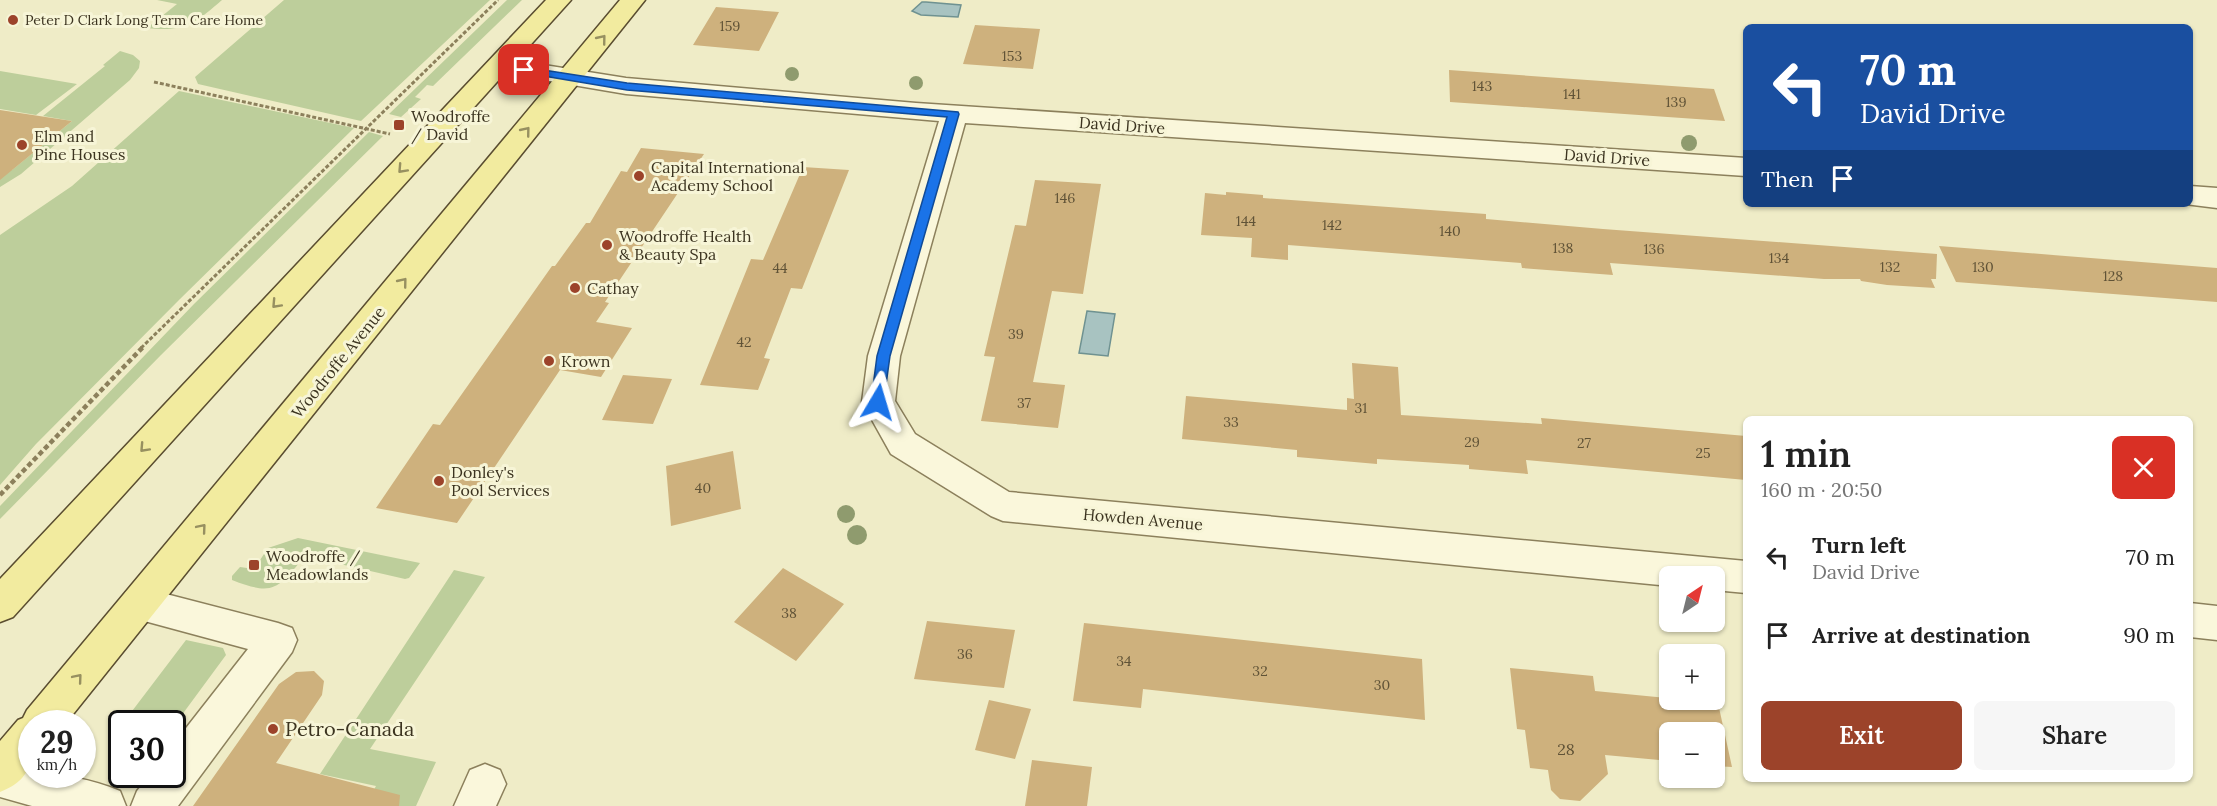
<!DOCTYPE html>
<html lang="en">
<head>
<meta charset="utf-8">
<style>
	:root { --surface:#fff; --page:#f6f6f6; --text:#222; --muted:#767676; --accent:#9c432a }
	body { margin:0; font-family:Lora,serif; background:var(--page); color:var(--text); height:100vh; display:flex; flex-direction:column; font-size:22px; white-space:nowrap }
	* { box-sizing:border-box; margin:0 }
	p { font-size:20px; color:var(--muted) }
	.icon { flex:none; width:33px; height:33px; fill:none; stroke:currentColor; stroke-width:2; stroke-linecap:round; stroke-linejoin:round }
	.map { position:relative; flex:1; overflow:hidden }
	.details { position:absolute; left:1743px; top:416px; width:450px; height:366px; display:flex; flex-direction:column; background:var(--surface); border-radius:9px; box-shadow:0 2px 4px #0004 }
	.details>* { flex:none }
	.hud { position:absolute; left:1743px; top:24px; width:450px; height:183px; border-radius:9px; box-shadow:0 2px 4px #0004; background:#1a4fa0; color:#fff; overflow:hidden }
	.needle { width:39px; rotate:35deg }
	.fabs { position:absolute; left:1659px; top:566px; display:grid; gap:12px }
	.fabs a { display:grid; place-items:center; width:66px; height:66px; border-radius:9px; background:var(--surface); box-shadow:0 2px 4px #0004; font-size:30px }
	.speed { position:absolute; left:18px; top:710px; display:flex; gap:12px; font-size:30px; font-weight:700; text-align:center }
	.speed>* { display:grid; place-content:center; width:78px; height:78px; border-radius:50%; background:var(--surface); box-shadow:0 2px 4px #0004; line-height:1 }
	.speed small { font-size:15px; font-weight:400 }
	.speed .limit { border:3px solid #111; border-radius:9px; background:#fff; color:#111 }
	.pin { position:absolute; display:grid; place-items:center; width:51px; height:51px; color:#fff; margin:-26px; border-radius:12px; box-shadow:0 3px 9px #0006 }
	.me { position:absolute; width:66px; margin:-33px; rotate:7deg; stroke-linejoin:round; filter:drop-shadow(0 0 4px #0008) }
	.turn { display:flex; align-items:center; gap:21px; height:126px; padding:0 18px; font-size:27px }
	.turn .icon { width:78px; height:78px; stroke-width:2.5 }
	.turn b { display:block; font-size:42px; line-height:51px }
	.then { display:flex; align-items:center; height:57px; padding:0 18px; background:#0003; gap:12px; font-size:22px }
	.round { display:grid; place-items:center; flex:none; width:63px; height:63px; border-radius:9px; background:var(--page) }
	.head { display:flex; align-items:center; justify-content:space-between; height:102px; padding:0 18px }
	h1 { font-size:36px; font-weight:600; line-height:45px }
	.primary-button { display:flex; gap:12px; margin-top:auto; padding:12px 18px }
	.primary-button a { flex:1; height:69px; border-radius:9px; background:var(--accent); color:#fff; font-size:24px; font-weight:600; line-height:69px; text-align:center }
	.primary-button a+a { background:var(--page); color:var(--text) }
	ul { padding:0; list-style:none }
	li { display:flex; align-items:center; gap:18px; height:78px; padding:0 18px }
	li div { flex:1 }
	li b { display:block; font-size:22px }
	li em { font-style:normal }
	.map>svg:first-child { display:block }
	.green { fill:#bdce9b }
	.water { fill:#a8c3c1; stroke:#6f9291; stroke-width:1.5 }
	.building { fill:#ceb17d }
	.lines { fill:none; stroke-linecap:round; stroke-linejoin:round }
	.minor-casing { stroke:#8c805c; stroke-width:3 }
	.major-casing { stroke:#5a4d30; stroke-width:3 }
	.path-far1 { stroke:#8c805c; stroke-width:3; stroke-dasharray:4 2; stroke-linecap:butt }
	.path { stroke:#8c805c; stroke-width:4.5; stroke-dasharray:5 3; stroke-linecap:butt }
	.minor { fill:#faf7db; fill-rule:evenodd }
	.major { fill:#f2eb9f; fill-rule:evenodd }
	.tree { fill:#8f9b6e }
	.oneway { stroke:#979060 }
	.route { fill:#1a73e8; stroke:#114b97; stroke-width:1.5 }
	.poi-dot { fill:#9c432a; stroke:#f7f5d7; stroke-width:2 }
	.labels { text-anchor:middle; stroke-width:6; stroke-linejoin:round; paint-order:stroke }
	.far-poi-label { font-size:14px; fill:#3c3420; stroke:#f7f5d7; text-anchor:start }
	.number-label { font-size:14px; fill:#605337 }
	.poi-label { font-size:16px; fill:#3c3420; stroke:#f7f5d7; text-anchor:start }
	.street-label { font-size:16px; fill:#3c3420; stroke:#f7f5d7 }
	.near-number-label { font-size:16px; fill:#605337 }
	.near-poi-label { font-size:20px; fill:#3c3420; stroke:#f7f5d7; text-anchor:start }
</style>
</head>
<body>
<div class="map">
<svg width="2217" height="806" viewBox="0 0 2217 806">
	<rect width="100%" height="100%" fill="#efecc7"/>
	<path class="green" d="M157 0H222C194 24 185 32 147 28L177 4Z
		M284 0H490L361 121 198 84 195 77Z
		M507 0H522L433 86 427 85 415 97 421 99 401 117 389 114Z
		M120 51 133 55 140 61 139 68 130 80 21 174 0 187V168L12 170 72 121 43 116 105 66 103 65Z
		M0 71 77 84 36 115 0 109Z
		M179 91 354 128 179 300 36 444 0 485V235L72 186Z
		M369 132 383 136 161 355 0 519V506L194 304Z
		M298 538 420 563 409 578 405 579 305 556C278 588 275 597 232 580V576L240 567 254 569 268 548Z
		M454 570 485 577 370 749 436 762 416 806H365L376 786 320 774Z
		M186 640 223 648 226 655 173 727 172 723H123Z"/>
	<path class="water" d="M922 2H926L961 5 958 17 921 15 912 11Z
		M1087 311 1115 314 1108 356 1079 353Z"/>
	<path class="building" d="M716 7 779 12 759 51 693 45Z
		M975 25 1040 29 1033 69 963 64Z
		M1449 70 1714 89 1725 121 1450 102Z
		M0 110 72 121 0 180Z
		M641 148 704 154 605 302 609 303 596 322 632 328 601 377 560 370 457 523 376 508 433 424 440 425 552 266H555L586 223H590L621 171 627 172Z
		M803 167 849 170 802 289 791 288 764 358 770 359 758 390 700 385 751 259 763 260Z
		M1035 180 1101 184 1083 294 1052 291 1033 382 1065 385 1058 428 981 421 995 357 984 356 1015 225 1026 226Z
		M1226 192 1263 195V198L1486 214V219L1603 229 1937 254 1936 279H1931L1935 288 1887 285 1861 281 1860 279H1824L1610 263 1613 275 1522 268 1521 263 1288 245V260L1251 257 1252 238 1201 235 1205 193 1226 195Z
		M1939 246 2217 268V302L1956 282Z
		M1352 363 1398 367 1401 415 1542 424 1541 418 1746 436V480L1526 460 1528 474 1469 469V465L1377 459V464L1297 457V450L1182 439 1186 396 1347 410V398L1354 399Z
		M623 375 672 379 653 424 602 420Z
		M733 451 741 509 671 526 666 466Z
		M783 568 844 604 796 661 734 622Z
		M927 621 1015 630 1004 688 914 679Z
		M1084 623 1422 659 1425 720 1143 689 1141 708 1073 701Z
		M1510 668 1593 676 1595 691 1718 703 1732 767 1714 766V732H1670V761L1605 755 1608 774 1580 801 1560 799 1551 790 1548 770 1530 768 1525 730 1517 729Z
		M314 671 324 681 322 695 276 763 400 795 399 806H193L279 684 296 672Z
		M989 700 1031 709 1015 759 975 750Z
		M1032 760 1092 767 1087 806H1025Z"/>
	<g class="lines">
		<g class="minor-casing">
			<path id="minor" d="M500 58 626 78 916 103 1746 158V176L965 123 900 356 895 401 915 434 1009 492 1746 561V593L1714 590V576H1670V586L1003 521 991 516 891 454 862 402 868 356 939 121 626 94 491 71 487 66 491 61Z
				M2190 186 2217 188V208L2185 204H2190Z
				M139 587 278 623 292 628 297 640 292 652 178 806H131L137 791 151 774H172V746L248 649 126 616 120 604 126 592Z
				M2190 603 2217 606V640L2190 637Z
				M0 757 32 765V774C63 774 91 779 120 791L126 806H32L0 797Z
				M485 764 500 770 506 784 496 806H454L470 770Z"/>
		</g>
		<g class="major-casing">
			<path id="major" d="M546 0H571L13 617 0 622V579Z
				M620 0H645L66 723H32C32 756 36 778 0 792V741L18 720 23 718 27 710Z"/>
		</g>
		<path class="path-far1" d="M154 82 390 134
			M141 348 498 0"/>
		<path class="path" d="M0 495 143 347"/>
		<use href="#minor" class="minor"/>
		<use href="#major" class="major"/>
	</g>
	<g class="tree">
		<circle cx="792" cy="74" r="7"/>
		<circle cx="916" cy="83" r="7"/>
		<circle cx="1689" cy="143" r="8"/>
		<circle cx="846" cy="514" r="9"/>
		<circle cx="857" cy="535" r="10"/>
	</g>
	<defs><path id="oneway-chevron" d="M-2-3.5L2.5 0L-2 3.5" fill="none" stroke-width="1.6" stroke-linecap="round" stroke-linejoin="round" transform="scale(1.5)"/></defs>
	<g class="oneway">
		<use href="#oneway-chevron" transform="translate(602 39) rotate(-51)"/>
		<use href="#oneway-chevron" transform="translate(526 131) rotate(-51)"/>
		<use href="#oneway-chevron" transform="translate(402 169) rotate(133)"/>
		<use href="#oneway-chevron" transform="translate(403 282) rotate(-51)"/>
		<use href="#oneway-chevron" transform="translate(276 304) rotate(133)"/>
		<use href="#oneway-chevron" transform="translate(144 448) rotate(133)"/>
		<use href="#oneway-chevron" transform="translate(202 528) rotate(-50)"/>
		<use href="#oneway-chevron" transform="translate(78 678) rotate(-50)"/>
	</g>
	<path class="route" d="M524 67 627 83 958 112 959 114 890 356 883 406 878 407 871 402 877 356 947 117 627 90 520 72 518 70Z"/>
	<g class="poi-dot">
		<circle cx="13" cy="20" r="6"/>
		<rect x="393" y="119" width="12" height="12" rx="3"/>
		<circle cx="22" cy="145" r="6"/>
		<circle cx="639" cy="176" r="6"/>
		<circle cx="607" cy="245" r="6"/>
		<circle cx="575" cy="288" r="6"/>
		<circle cx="549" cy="361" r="6"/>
		<circle cx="439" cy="481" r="6"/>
		<rect x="248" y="559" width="12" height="12" rx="3"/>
		<circle cx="273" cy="729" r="6"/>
	</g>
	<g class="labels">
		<g class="far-poi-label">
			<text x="25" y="25">Peter D Clark Long Term Care Home</text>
		</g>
		<g class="number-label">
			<text x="730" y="31">159</text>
			<text x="1012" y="61">153</text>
			<text x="1482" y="91">143</text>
			<text x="1572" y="99">141</text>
			<text x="1676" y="107">139</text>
			<text x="1065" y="203">146</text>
			<text x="1246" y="226">144</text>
			<text x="1332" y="230">142</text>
			<text x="1450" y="236">140</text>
			<text x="1563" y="253">138</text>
			<text x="1654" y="254">136</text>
			<text x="1779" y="263">134</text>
			<text x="1890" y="272">132</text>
			<text x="1983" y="272">130</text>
			<text x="780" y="273">44</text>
			<text x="2113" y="281">128</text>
			<text x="1016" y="339">39</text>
			<text x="744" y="347">42</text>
			<text x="1024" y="408">37</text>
			<text x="1361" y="413">31</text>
			<text x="1231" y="427">33</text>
			<text x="1472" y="447">29</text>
			<text x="1584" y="448">27</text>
			<text x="1703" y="458">25</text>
			<text x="703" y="493">40</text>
			<text x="789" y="618">38</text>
			<text x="965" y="659">36</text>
			<text x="1124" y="666">34</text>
			<text x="1260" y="676">32</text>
			<text x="1382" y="690">30</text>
		</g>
		<g class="poi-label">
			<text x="411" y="122">Woodroffe<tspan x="411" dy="18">/ David</tspan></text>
			<text x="34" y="142">Elm and<tspan x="34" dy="18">Pine Houses</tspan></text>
			<text x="651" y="173">Capital International<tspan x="651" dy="18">Academy School</tspan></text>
			<text x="619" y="242">Woodroffe Health<tspan x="619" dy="18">&amp; Beauty Spa</tspan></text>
			<text x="587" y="294">Cathay</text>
			<text x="561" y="367">Krown</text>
			<text x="451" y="478">Donley's<tspan x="451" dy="18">Pool Services</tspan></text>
			<text x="266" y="562">Woodroffe /<tspan x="266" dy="18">Meadowlands</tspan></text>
		</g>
		<g class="street-label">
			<text transform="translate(1122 125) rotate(4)" y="6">David Drive</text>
			<text transform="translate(1607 157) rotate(4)" y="6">David Drive</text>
			<text transform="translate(338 362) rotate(-51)" y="6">Woodroffe Avenue</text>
			<text transform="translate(1143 519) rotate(5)" y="6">Howden Avenue</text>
		</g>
		<g class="near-number-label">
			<text x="1566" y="755">28</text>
		</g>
		<g class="near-poi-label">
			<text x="285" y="736">Petro-Canada</text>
		</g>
	</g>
</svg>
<div class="fabs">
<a><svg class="needle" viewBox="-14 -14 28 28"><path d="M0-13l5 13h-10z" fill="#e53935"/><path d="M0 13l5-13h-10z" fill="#767676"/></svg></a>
<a>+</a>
<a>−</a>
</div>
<div class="speed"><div>29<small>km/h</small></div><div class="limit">30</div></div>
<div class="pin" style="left:524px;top:70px;background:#d93025"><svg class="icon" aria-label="arrive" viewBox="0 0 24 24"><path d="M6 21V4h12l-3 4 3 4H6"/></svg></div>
<svg class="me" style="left:878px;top:402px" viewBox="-20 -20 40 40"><path d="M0-17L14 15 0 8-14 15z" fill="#1a73e8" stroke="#fff" stroke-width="4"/></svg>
<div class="hud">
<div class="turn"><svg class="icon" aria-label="left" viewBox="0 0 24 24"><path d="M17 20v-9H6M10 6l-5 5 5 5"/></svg><div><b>70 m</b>David Drive</div></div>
<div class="then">Then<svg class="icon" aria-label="arrive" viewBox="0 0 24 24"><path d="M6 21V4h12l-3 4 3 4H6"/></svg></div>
</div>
<section class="details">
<div class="head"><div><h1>1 min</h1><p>160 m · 20:50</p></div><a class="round" style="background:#d93025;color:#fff"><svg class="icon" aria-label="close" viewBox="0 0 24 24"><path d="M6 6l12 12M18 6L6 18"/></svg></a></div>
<ul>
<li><svg class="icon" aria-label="left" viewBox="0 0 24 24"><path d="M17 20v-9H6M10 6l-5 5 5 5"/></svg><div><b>Turn left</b><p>David Drive</p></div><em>70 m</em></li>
<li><svg class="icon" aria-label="arrive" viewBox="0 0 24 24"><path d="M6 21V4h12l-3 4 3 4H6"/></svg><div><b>Arrive at destination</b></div><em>90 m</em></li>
</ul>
<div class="primary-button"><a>Exit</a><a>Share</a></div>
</section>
</div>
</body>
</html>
